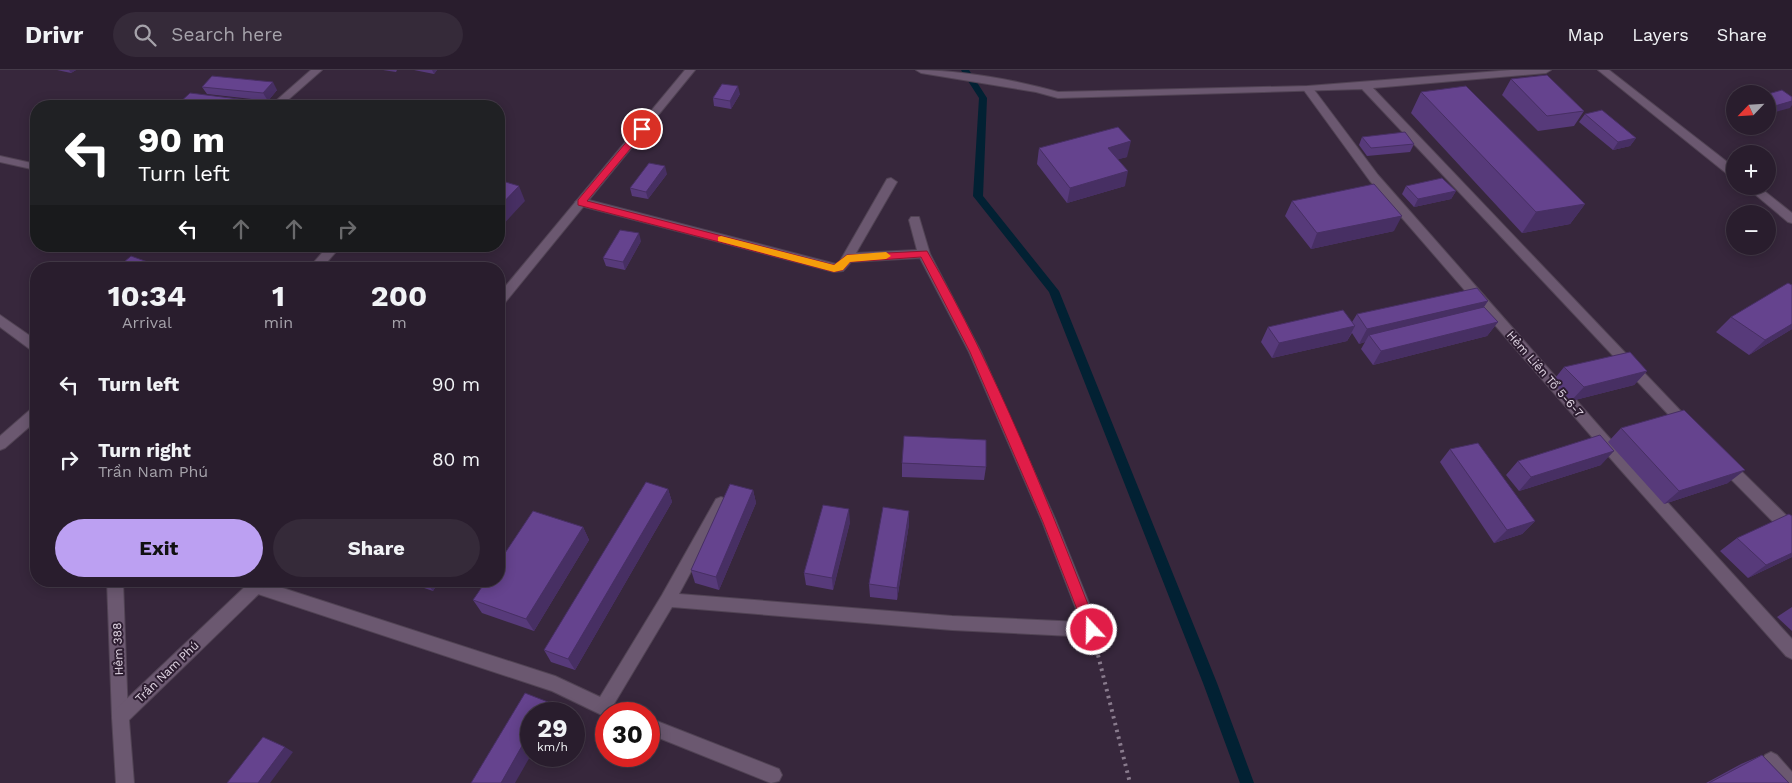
<!DOCTYPE html>
<html lang="en">
<head>
<meta charset="utf-8">
<style>
	:root { --surface:#291d2d; --page:#352a39; --text:#f1f3f6; --muted:#a5a2aa; --line:#453b49; --accent:#bca0f2 }
	body { margin:0; font-family:"Work Sans",sans-serif; background:var(--page); color:var(--text); height:100vh; display:flex; flex-direction:column; font-size:19px; white-space:nowrap }
	* { box-sizing:border-box; margin:0 }
	p { font-size:16px; color:var(--muted) }
	.icon { flex:none; width:28px; height:28px; fill:none; stroke:currentColor; stroke-width:2; stroke-linecap:round; stroke-linejoin:round }
	.map { position:relative; flex:1; overflow:hidden }
	.drawer { position:absolute; left:30px; top:192px; width:475px; height:325px; display:flex; flex-direction:column; background:var(--surface); border-radius:20px; box-shadow:0 2px 12px #0003,0 0 0 1px var(--line) }
	.drawer>* { flex:none }
	.guide { position:absolute; left:30px; top:30px; width:475px; height:152px; border-radius:20px; box-shadow:0 2px 12px #0003,0 0 0 1px var(--line); background:#202124; color:#fff; overflow:hidden }
	.needle { width:32px; rotate:245deg }
	.tools { position:absolute; left:1726px; top:15px; display:grid; gap:10px }
	.tools a { display:grid; place-items:center; width:50px; height:50px; border-radius:50%; background:var(--surface); box-shadow:0 2px 12px #0003,0 0 0 1px var(--line); font-size:25px }
	.speed { position:absolute; left:520px; top:632px; display:flex; gap:10px; font-size:25px; font-weight:700; text-align:center }
	.speed>* { display:grid; place-content:center; width:65px; height:65px; border-radius:50%; background:var(--surface); box-shadow:0 2px 12px #0003,0 0 0 1px var(--line); line-height:1 }
	.speed small { font-size:12px; font-weight:400 }
	.speed .limit { border:8px solid #d22; background:#fff; color:#111 }
	.pin { position:absolute; display:grid; place-items:center; width:42px; height:42px; color:#fff; margin:-21px; border:2px solid #fff; border-radius:50%; box-shadow:0 1px 5px #0007 }
	.me { position:absolute; width:55px; margin:-28px; rotate:339deg; stroke-linejoin:round; filter:drop-shadow(0 0 4px #0008) }
	.turn { display:flex; align-items:center; gap:18px; height:105px; padding:0 25px; font-size:22px }
	.turn .icon { width:65px; height:65px; stroke-width:2.5 }
	.turn b { display:block; font-size:35px; line-height:42px }
	.lanes { display:flex; align-items:center; height:48px; padding:0 25px; background:#0003; justify-content:center; gap:25px; direction:ltr }
	.lanes .off { opacity:.35 }
	.eta { display:flex; justify-content:space-evenly; align-items:center; height:85px; text-align:center }
	.eta b { font-size:30px; font-weight:700; line-height:35px }
	.primary-button { display:flex; gap:10px; margin-top:auto; padding:10px 25px }
	.primary-button a { flex:1; height:58px; border-radius:30px; background:var(--accent); color:#111; font-size:20px; font-weight:700; line-height:58px; text-align:center }
	.primary-button a+a { background:var(--page); color:var(--text) }
	ul { padding:0; list-style:none }
	li { display:flex; align-items:center; gap:15px; height:75px; padding:0 25px }
	li div { flex:1 }
	li b { display:block; font-size:19px }
	li em { font-style:normal }
	header { display:flex; align-items:center; gap:30px; box-sizing:border-box; height:70px; padding:0 25px; background:var(--surface); border-bottom:1px solid var(--line) }
	header strong { font-size:24px }
	nav { display:flex; gap:28px; margin-inline-start:auto; font-size:18px }
	.search { width:350px; height:45px; background:var(--page); display:flex; align-items:center; gap:12px; box-sizing:border-box; padding:0 18px; border-radius:28px; color:var(--muted); font-size:19px }
	.map>svg:first-child { display:block }
	.lines { fill:none; stroke-linecap:round; stroke-linejoin:round }
	.stream { fill:#022133; fill-rule:evenodd }
	.service-casing { stroke:#514354; stroke-width:2 }
	.minor-casing { stroke:#514354; stroke-width:2 }
	.tertiary-casing { stroke:#514354; stroke-width:2 }
	.path { stroke:#897b8d; stroke-width:4; stroke-dasharray:2.5 4.5; stroke-linecap:butt }
	.service { fill:#6b5870; fill-rule:evenodd }
	.minor { fill:#6b5870; fill-rule:evenodd }
	.tertiary { fill:#6b5870; fill-rule:evenodd }
	.wall { fill:#573a7a }
	.shaded-wall { fill:#472f63 }
	.building { fill:#65438e; stroke:#472f63 }
	.route { fill:#e11d48; stroke:#92132f }
	.slow { fill:#f59e0b }
	.labels { text-anchor:middle; stroke-width:4; stroke-linejoin:round; paint-order:stroke }
	.street-label { font-size:12px; fill:#e1d6e4; stroke:#2d1d31 }
</style>
</head>
<body>
<header>
<strong>Drivr</strong>
<div class="search"><svg class="icon" aria-label="search" viewBox="0 0 24 24"><circle cx="10" cy="10" r="6"/><path d="M15 15l6 6"/></svg>Search here</div>
<nav><a>Map</a><a>Layers</a><a>Share</a></nav>
</header>
<div class="map">
<svg width="1792" height="713" viewBox="0 0 1792 713">
	<rect width="100%" height="100%" fill="#37273c"/>
	<g class="lines">
		<path class="stream" d="M961 0H969L987 28 983 126 1059 221 1217 613 1254 713H1240L1203 613 1049 222 973 126 979 28Z"/>
		<g class="service-casing">
			<path id="service" d="M1598 0H1609L1735 98V108L1731 107Z
				M1308 16 1312 17 1378 105 1628 389 1792 569V589L1786 586 1618 397 1370 111 1303 19Z
				M1745 116H1758L1792 143V153L1788 152Z"/>
		</g>
		<g class="minor-casing">
			<path id="minor" d="M311 0H322L281 36H270Z
				M916 0C960 0 1016 10 1058 22L1308 16 1512 0H1551L1546 3 1373 18 1695 356 1693 360 1688 361 1683 360 1362 19 1058 28 1036 22 921 3Z
				M0 86 36 94V100L0 92Z
				M891 108 897 112 856 183 917 180 909 150 911 147H919L930 184 981 282 1056 451 1100 560 1098 565 1092 567 952 560 672 537 614 634 624 638 626 644H606V647L552 621 252 522 249 517 252 512 261 511 555 606 600 627 662 525 716 429 721 427 726 429 728 433 679 524 952 546 1081 552 1042 451 969 282 920 188 851 192 843 201 834 202 581 136 575 132 581 128 836 194 840 191 887 109Z
				M328 176H341L321 199H308Z
				M0 245 36 270V282L31 280 0 257Z
				M36 338V351L5 378 0 380V366L31 339Z
				M1724 387 1729 389 1792 451V467L1787 466 1719 397 1717 393 1719 389Z
				M107 511H123L128 647 126 653 120 655 114 653 112 647Z
				M649 648 779 699 782 705 779 711 771 713 649 664Z
				M1771 682 1777 685 1792 702V713H1779L1765 697 1762 691 1765 685Z"/>
		</g>
		<g class="tertiary-casing">
			<path id="tertiary" d="M685 0H695L503 235 499 236V224Z
				M251 511H270L267 516 129 650 134 713H116L112 647 114 641Z"/>
		</g>
		<path class="path" d="M1098 585 1130 713"/>
		<use href="#service" class="service"/>
		<use href="#minor" class="minor"/>
		<use href="#tertiary" class="tertiary"/>
	</g>
	<path class="wall" d="M57 0H76L71 3Z
		M383 0H397L396 2Z
		M414 0H437L434 4Z
		M1511 9 1584 41 1574 56 1538 61 1502 25Z
		M202 17 277 20 268 31 207 24Z
		M1421 22 1585 134 1570 154 1522 163 1411 43Z
		M740 24 731 39 714 36 713 28Z
		M1585 44 1636 68 1630 76 1613 80 1579 52Z
		M1362 67 1414 74 1410 82 1367 86 1359 75Z
		M1039 78 1127 87 1118 89 1125 116 1067 133 1037 94Z
		M667 104 648 129 632 126 630 118Z
		M1406 116 1456 121 1451 129 1414 137 1402 124Z
		M1292 131 1394 161 1311 179 1285 146Z
		M641 171 625 200 606 196 603 188Z
		M1357 244 1498 252 1487 266 1373 295 1361 279 1365 272 1359 274 1352 263 1347 271 1272 288 1261 272 1268 257 1352 252Z
		M1731 247 1792 259 1749 285 1716 262Z
		M1564 297 1647 301 1634 315 1571 331 1552 312Z
		M1621 358 1728 413 1664 434 1608 372Z
		M1450 379 1535 451 1522 464 1494 473 1440 392Z
		M1518 391 1601 395 1519 421 1506 405Z
		M902 393 986 397 984 410 902 407Z
		M668 419 672 432 575 600 551 592 544 580Z
		M753 420 756 433 719 520 695 513 691 500Z
		M1792 446V487L1748 508 1720 481 1737 468Z
		M850 452 833 520 806 515 804 503Z
		M909 454 897 530 870 527 869 514Z
		M583 457 589 470 534 561 482 543 473 530Z
		M345 511H359L356 515Z
		M408 511H439L433 521 409 513Z
		M1792 537V561L1777 547Z
		M1762 685 1789 713H1706L1741 694Z"/>
	<path class="shaded-wall" d="M69 0H76L71 3Z
		M432 0H437L434 4Z
		M273 12 277 20 268 31 263 23Z
		M738 16 740 24 731 39 730 31Z
		M247 30 251 36H241Z
		M1792 31V35L1790 38 1768 44V38Z
		M1636 68 1630 76 1613 80 1618 72Z
		M1131 71 1127 87 1105 93 1108 78Z
		M665 96 667 104 648 129 646 122Z
		M1128 101 1125 116 1067 133 1070 118Z
		M519 116 525 131 499 159V137Z
		M1456 121 1451 129 1414 137 1418 129Z
		M1585 134 1570 154 1522 163 1536 142Z
		M1402 146 1394 161 1311 179 1317 163Z
		M639 163 641 171 625 200 623 192Z
		M156 195 159 199H151Z
		M1488 231 1478 246 1369 265 1365 272 1359 274 1367 259Z
		M1498 252 1487 266 1373 295 1381 281Z
		M1792 254V259L1749 285 1765 270Z
		M1355 256 1347 271 1272 288 1279 273Z
		M1647 301 1634 315 1571 331 1584 317Z
		M1614 381 1601 395 1519 421 1531 407Z
		M1745 400 1728 413 1664 434 1679 421Z
		M668 419 672 432 575 600 568 589Z
		M753 420 756 433 719 520 716 507Z
		M849 439 850 452 833 520 832 508Z
		M909 441V454L897 530V518Z
		M1535 451 1522 464 1494 473 1507 460Z
		M583 457 589 470 534 561 526 549Z
		M1792 483V487L1748 508 1766 495Z
		M353 511H359L356 515Z
		M425 511H439L433 521Z
		M548 632 555 642V644H540Z
		M531 660V685L515 713H501Z
		M285 677 293 682 270 713H258Z"/>
	<path class="building" d="M1547 5 1584 41 1547 46 1511 9Z
		M212 6 273 12 263 23 202 17Z
		M722 14 738 16 730 31 713 28Z
		M1466 16 1585 134 1536 142 1421 22Z
		M1782 20 1792 27V31L1768 38V24Z
		M190 23 247 30 241 36H185L177 35Z
		M91 34 106 36H88Z
		M1602 40 1636 68 1618 72 1585 44Z
		M1118 57 1131 71 1108 78 1128 101 1070 118 1039 78Z
		M1405 62 1414 74 1371 78 1362 67Z
		M649 93 665 96 646 122 630 118Z
		M1442 108 1456 121 1418 129 1406 116Z
		M499 110 519 116 499 137Z
		M1374 114 1402 146 1317 163 1292 131Z
		M620 160 639 163 623 192 603 188Z
		M131 186 156 195 151 199H116Z
		M1788 213 1792 215V254L1765 270 1731 247Z
		M1477 218 1488 231 1367 259 1357 244Z
		M1484 237 1498 252 1381 281 1369 265Z
		M1343 240 1355 256 1279 273 1268 257Z
		M1630 282 1647 301 1584 317 1564 297Z
		M1684 340 1745 400 1679 421 1621 358Z
		M1600 365 1614 381 1531 407 1518 391Z
		M904 366 986 370V397L902 393Z
		M1478 373 1535 451 1507 460 1450 379Z
		M646 412 668 419 568 589 544 580Z
		M730 414 753 420 716 507 691 500Z
		M823 435 849 439 832 508 804 503Z
		M883 437 909 441 897 518 869 514Z
		M533 441 583 457 526 549 473 530 486 511H499V492Z
		M1789 444 1792 446V483L1766 495 1737 468Z
		M525 623 548 632 540 644H531V660L501 713H471Z
		M263 667 285 677 258 713H227Z
		M1762 685 1789 713H1709Z"/>
	<path class="route" d="M642 56 645 57V61L587 131 834 195 847 185 927 181C997 301 1048 432 1098 560L1096 565 1092 566 1087 565 1043 452 970 282 921 187 850 192 843 200 834 202 578 135V130L639 57Z"/>
	<path class="slow" d="M721 166 834 195 847 185 886 182 891 186 886 189 850 192 843 200 834 202 718 171V167Z"/>
	<g class="labels">
		<g class="street-label">
			<text transform="translate(1545 304) rotate(49)" y="4">Hẻm Liên Tổ 5-6-7</text>
			<text transform="translate(118 579) rotate(-92)" y="4">Hẻm 388</text>
			<text transform="translate(167 602) rotate(-44)" y="4">Trần Nam Phú</text>
		</g>
	</g>
</svg>
<div class="tools">
<a><svg class="needle" viewBox="-14 -14 28 28"><path d="M0-13l5 13h-10z" fill="#e53935"/><path d="M0 13l5-13h-10z" fill="#a5a2aa"/></svg></a>
<a>+</a>
<a>−</a>
</div>
<div class="speed"><div>29<small>km/h</small></div><div class="limit">30</div></div>
<div class="pin" style="left:642px;top:59px;background:#d93025"><svg class="icon" aria-label="arrive" viewBox="0 0 24 24"><path d="M6 21V4h12l-3 4 3 4H6"/></svg></div>
<svg class="me" style="left:1092px;top:560px" viewBox="-20 -20 40 40"><circle r="17" fill="#e11d48" stroke="#fff" stroke-width="3"/><path d="M0-11L8 9 0 5-8 9z" fill="#fff"/></svg>
<div class="guide">
<div class="turn"><svg class="icon" aria-label="left" viewBox="0 0 24 24"><path d="M17 20v-9H6M10 6l-5 5 5 5"/></svg><div><b>90 m</b>Turn left</div></div>
<div class="lanes"><svg class="icon" aria-label="left" viewBox="0 0 24 24"><path d="M17 20v-9H6M10 6l-5 5 5 5"/></svg><svg class="icon off" aria-label="ahead" viewBox="0 0 24 24"><path d="M12 20V5M6 11l6-6 6 6"/></svg><svg class="icon off" aria-label="ahead" viewBox="0 0 24 24"><path d="M12 20V5M6 11l6-6 6 6"/></svg><svg class="icon off" aria-label="right" viewBox="0 0 24 24"><path d="M7 20v-9h11M14 6l5 5-5 5"/></svg></div>
</div>
<section class="drawer">
<div class="eta">
<div><b>10:34</b><p>Arrival</p></div>
<div><b>1</b><p>min</p></div>
<div><b>200</b><p>m</p></div>
</div>
<ul>
<li><svg class="icon" aria-label="left" viewBox="0 0 24 24"><path d="M17 20v-9H6M10 6l-5 5 5 5"/></svg><div><b>Turn left</b></div><em>90 m</em></li>
<li><svg class="icon" aria-label="right" viewBox="0 0 24 24"><path d="M7 20v-9h11M14 6l5 5-5 5"/></svg><div><b>Turn right</b><p>Trần Nam Phú</p></div><em>80 m</em></li>
</ul>
<div class="primary-button"><a>Exit</a><a>Share</a></div>
</section>
</div>
</body>
</html>
